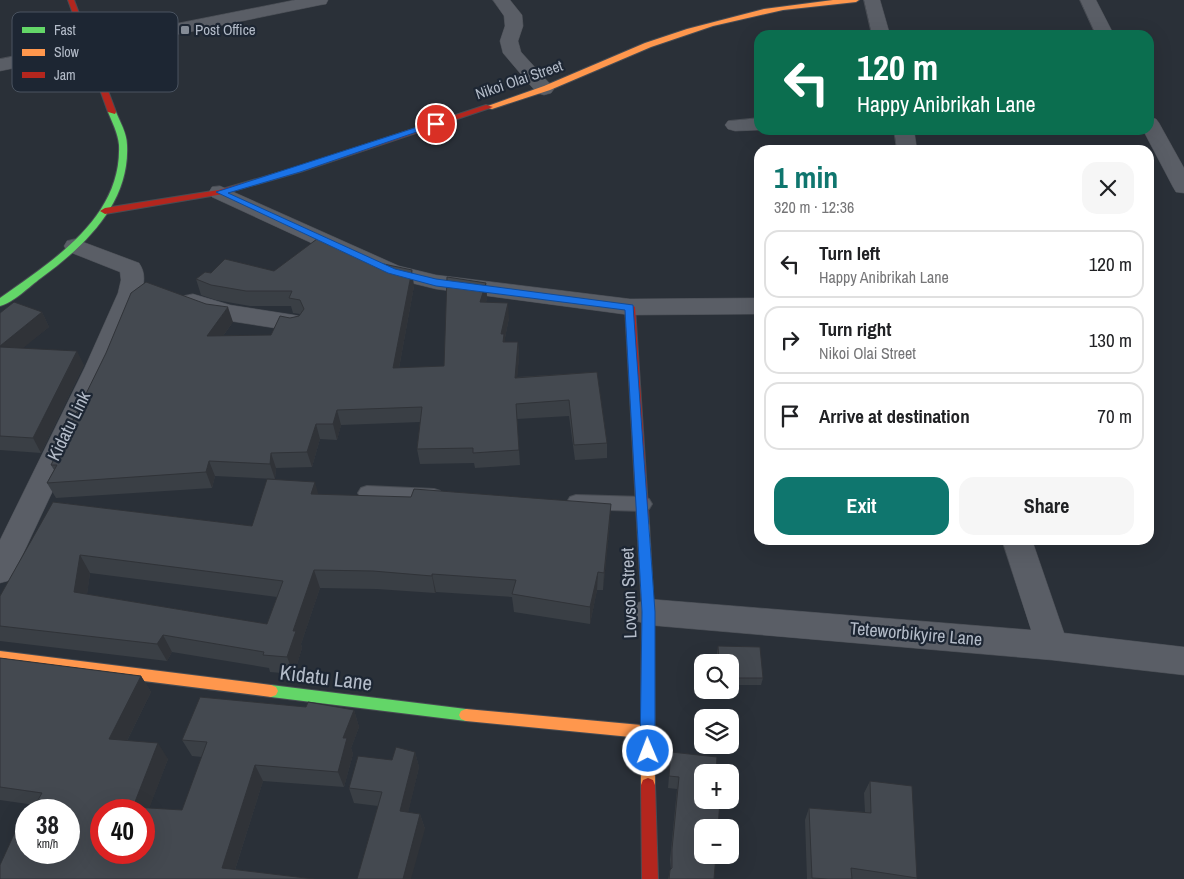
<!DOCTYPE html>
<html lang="en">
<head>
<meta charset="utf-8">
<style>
	:root { --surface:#fff; --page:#f6f6f6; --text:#202124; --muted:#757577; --line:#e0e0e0; --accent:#0f766e }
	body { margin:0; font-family:"Archivo Narrow",sans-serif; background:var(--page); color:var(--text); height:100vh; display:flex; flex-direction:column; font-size:19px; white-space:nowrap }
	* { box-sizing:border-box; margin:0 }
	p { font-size:16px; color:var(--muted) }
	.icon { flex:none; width:28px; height:28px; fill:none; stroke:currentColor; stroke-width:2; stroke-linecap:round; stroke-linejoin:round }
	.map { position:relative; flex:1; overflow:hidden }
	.sheet { position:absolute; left:754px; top:145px; width:400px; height:400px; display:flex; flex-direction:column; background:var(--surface); border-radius:15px; box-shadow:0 5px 20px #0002 }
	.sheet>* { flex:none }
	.guide { position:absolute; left:754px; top:30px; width:400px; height:105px; border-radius:15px; box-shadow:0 5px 20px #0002; background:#0b6e4f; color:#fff; overflow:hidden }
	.controls { position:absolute; left:694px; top:654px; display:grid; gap:10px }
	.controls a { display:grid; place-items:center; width:45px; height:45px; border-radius:10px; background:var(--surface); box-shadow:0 5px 20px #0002; font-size:25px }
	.speed { position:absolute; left:15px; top:799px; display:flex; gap:10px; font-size:25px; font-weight:700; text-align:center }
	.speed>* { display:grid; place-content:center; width:65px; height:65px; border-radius:50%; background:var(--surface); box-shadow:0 5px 20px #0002; line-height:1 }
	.speed small { font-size:12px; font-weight:400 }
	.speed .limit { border:8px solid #d22; background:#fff; color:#111 }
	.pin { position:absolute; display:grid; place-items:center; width:42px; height:42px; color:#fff; margin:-21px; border:2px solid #fff; border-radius:50%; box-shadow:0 1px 5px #0007 }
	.me { position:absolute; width:55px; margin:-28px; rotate:359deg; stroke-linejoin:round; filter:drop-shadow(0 0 4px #0008) }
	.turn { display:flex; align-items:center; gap:18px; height:105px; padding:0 20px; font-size:22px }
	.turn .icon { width:65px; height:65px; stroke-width:2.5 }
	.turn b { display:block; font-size:35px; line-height:42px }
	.round { display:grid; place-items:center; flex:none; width:52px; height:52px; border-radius:15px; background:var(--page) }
	.headline { display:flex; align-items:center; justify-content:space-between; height:85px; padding:0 20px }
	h1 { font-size:30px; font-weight:700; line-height:38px; color:var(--accent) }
	.action { display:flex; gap:10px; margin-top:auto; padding:10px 20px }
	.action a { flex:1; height:58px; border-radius:15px; background:var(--accent); color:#fff; font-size:20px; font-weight:700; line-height:58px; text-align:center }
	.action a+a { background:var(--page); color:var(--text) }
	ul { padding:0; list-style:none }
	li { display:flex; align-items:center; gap:15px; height:68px; margin:0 10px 8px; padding:0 10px; border:2px solid var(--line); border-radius:15px }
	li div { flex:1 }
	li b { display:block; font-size:19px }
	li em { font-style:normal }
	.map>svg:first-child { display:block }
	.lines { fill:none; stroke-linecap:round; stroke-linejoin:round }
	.lane-casing { stroke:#484c53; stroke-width:2 }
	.street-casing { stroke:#484c53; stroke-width:1 }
	.fast-casing { stroke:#484c53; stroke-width:2 }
	.slow-casing { stroke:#484c53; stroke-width:2 }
	.jam-casing { stroke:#484c53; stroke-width:2 }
	.lane { fill:#5a5e66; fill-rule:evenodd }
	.street { fill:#5a5e66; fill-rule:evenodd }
	.fast { fill:#63d668; fill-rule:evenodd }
	.slow { fill:#ff974d; fill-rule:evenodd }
	.jam { fill:#b3261e; fill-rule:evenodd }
	.wall { fill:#3a3f45; fill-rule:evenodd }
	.shaded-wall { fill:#303338 }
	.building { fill:#444950; stroke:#303338; fill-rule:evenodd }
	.route { fill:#1a73e8; stroke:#114b97 }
	.poi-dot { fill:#848b96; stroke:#1d2633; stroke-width:2 }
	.labels { text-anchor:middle; stroke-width:4.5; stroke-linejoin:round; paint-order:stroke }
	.far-poi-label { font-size:15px; fill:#b4bcc9; stroke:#1d2633; text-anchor:start }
	.far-street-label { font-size:15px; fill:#b4bcc9; stroke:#1d2633 }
	.street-label { font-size:18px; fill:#b4bcc9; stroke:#1d2633 }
	.near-street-label { font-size:21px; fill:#b4bcc9; stroke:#1d2633 }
	.key { fill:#1d2633; stroke:#4a5360; stroke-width:1 }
	.key-label { font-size:14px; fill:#b4bcc9 }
</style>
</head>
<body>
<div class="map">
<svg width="1184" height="879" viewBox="0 0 1184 879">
	<rect width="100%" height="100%" fill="#2a3038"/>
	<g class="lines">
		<g class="lane-casing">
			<path id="lane" d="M367 486 434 489 440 491 443 496 440 501 434 503 367 500 361 498 358 493 361 488Z
				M576 495 643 497 649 499 652 504 649 509 643 511 576 509 570 507 567 502 570 497Z"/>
		</g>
		<g class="street-casing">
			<path id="street" d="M295 0H328L326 4 320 5 0 71V59Z
				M493 0H510L522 15 523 26 518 41 521 52 551 85 554 89 551 93 544 95 537 93 503 53 500 41 505 26 504 16Z
				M864 0H880L890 35H872Z
				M1080 0H1096L1114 35H1096Z
				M1149 117 1156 119 1159 123 1184 168V193L1176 192 1173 187 1143 130H1149Z
				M759 118V130L735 131 728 129 725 125 728 121Z
				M894 130H914L917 150H897Z
				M220 186 399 266 436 275 630 299 759 298V314L630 315 436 289 383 276 212 197 209 192 212 187Z
				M75 239 139 263C146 273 144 282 142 293L111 367 15 571 11 580 0 583V540L85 367 118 293 121 280 120 272 67 251 64 246 67 241Z
				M193 294 230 305 294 315 303 317 306 323 303 329 294 331 230 321 184 308 181 302 184 296Z
				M1002 540H1032L1064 633 1184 647V675L1052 660 648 625 637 621 632 612 637 603 648 599 1031 630Z"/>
		</g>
		<g class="fast-casing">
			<path id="fast" d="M109 110 116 112C120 122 127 133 127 145 130 203 85 246 41 278 30 286 13 303 0 306V298C52 261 122 218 119 145 118 133 112 122 108 112Z
				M271 685 466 709 471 711 473 715 471 719 466 721 271 697 266 695 264 691 266 687Z"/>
		</g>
		<g class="slow-casing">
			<path id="slow" d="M833 0H859L856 2 783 10 713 26 651 47 550 90 492 109 485 107 544 86 645 43 687 29 764 9Z
				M643 518 647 520 649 523 654 612 655 785 653 790 648 792 643 790 641 785V738L466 721 461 719 459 715 461 711 466 709 641 725 642 612 637 523 639 520Z
				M0 651 271 685 276 687 278 691 276 695 271 697 0 663Z"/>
		</g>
		<g class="jam-casing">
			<path id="jam" d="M68 0H74L116 112 115 114 108 112Z
				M486 105 493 107 300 172 223 194 105 214 100 211 105 208 219 190 294 168Z
				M630 304 635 307 649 523 647 526H639L637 523 625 307Z
				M648 778 653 780 655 785 658 879H642L641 785 643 780Z"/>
		</g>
		<use href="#lane" class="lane"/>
		<use href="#street" class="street"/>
		<use href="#fast" class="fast"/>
		<use href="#slow" class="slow"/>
		<use href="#jam" class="jam"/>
	</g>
	<path class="wall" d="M274 271 414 286 399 368 444 366 486 283 487 298 486 302 509 318 505 338V342H518L519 357 517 377 597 372 607 443V458L575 460 569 416 517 419 520 465 475 468 474 463 420 464 417 449 420 422 341 425 337 440 320 439 312 467 276 468 275 479 215 476 212 488 56 498 47 483 54 470 51 465 233 322 223 336 271 335 290 318 299 316 300 314 293 313 291 306H250L216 300 201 295 196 279 211 273Z
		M42 312 49 327 22 348 84 365 41 453 0 450V313Z
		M318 494 610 522 603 590H597L590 624 514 612 512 597 436 592 435 593 377 589 320 588 301 644 302 648 294 674 270 672 269 668 172 652 167 661 0 641V626L53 502 252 526ZM90 573 277 597 267 624 87 594Z
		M718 646 763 678 761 685H730V662H717V653Z
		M0 658 141 676 151 692 127 741 168 759 149 808 182 810 202 757 192 756 182 740 306 707 354 710 359 727 351 748 353 754 344 787 263 781 235 870 0 879 18 833 35 805 0 800Z
		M415 752 419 767 408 812 420 814 425 829 378 806 354 803 349 788 392 760Z
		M671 752 702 772 714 879H668L670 870H671L670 860 677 789 668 788Z
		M870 781 917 878V879H807L805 820 809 808 865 812 864 793Z"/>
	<path class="shaded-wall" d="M412 270 414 286 396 384 393 368Z
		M486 283 487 298 482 317 480 302Z
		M508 303 509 318 505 338 506 350 501 334Z
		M228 307 233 322 212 351 207 336Z
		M42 312 49 327 6 362 0 352V346Z
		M518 342 519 357 516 393 515 378Z
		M77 351 84 365 41 453 33 438Z
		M337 410 341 425 337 440 333 424Z
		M316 424 320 439 312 467 307 452Z
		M271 453 276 468 275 479 270 464Z
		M209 461 215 476 212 488 206 472Z
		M315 482 320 500 311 494Z
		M611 504 610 522 603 590 604 573Z
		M80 555 90 573 85 609 74 592Z
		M314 570 320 588 301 644 302 648 294 674 287 657 293 631Z
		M598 572 597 590 590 624V607Z
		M432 574 436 592 435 593 432 576Z
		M163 635 172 652 167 661 157 644Z
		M141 676 151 692 120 755 109 739Z
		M354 710 359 727 351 748 353 754 344 787 338 772 343 738Z
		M158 743 168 759 144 822 133 807Z
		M415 752 419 767 405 826 400 811Z
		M255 765 263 781 232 879 222 868Z
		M420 814 425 829 411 879H403Z"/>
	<path class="building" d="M321 236 379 263 412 270 393 368 444 366 447 277 486 283 480 302 508 303 501 334H504L503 342H518L515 378 597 372 607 443 574 445 569 400 516 404 519 450 473 453V448L417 449 422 407 337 410 333 424H316L307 452 271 453 270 464 209 461 206 472 47 483 57 465H51L106 353 131 293 146 282 206 304 228 307 207 336 271 335 280 316 290 318 299 316 304 309 300 300 289 298 292 291H246L211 285 196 279 205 272 211 273 225 259 274 271Z
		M14 302 42 312 0 346V313Z
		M0 347 77 351 33 438 0 436Z
		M267 479 315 482 311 494 411 497 414 489 611 504 604 573 598 572 590 607 512 594 516 580 432 574V576L373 571 314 570 293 631H296L287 657 263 655 264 652 163 635 157 644 0 626V596L53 502 252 526ZM80 555 283 581 267 624 74 592Z
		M718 646 760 647 763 678H730V662H719Z
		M0 658 141 676 109 739 158 743 133 807 182 810 207 742 182 740 200 697 306 707 308 702 354 710 343 738H347L338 772 255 765 222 868 314 879H0V865L15 832 18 833 26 819V852H69V810H32L42 793 0 787ZM101 810H144V852H101Z
		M396 747 415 752 400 811 420 814 403 879H357L382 792 349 788 358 756 392 760Z
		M671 752 717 757 716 772H702V800H720L718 828H702V855H716L714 879H669L670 870 672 868V849L679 777 669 776Z
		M870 781 912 786 917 878 851 868 852 879H828L812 878 809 808 871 813Z"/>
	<path class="route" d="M433 122 440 124 300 172 228 193 395 269 436 279 633 305 655 612V751L653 756 648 757 642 756 640 751 642 612 625 310 436 286 388 273 216 192Z"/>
	<rect class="poi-dot" x="180" y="25" width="10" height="10" rx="2.5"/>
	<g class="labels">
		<g class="far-poi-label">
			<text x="195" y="35">Post Office</text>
		</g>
		<g class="far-street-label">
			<text transform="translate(519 80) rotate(-19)" y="5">Nikoi Olai Street</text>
		</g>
		<g class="street-label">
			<text transform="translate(69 426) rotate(-64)" y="6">Kidatu Link</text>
			<text transform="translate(629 593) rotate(-92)" y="6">Lovson Street</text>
			<text transform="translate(916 634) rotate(5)" y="6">Teteworbikyire Lane</text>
		</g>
		<g class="near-street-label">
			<text transform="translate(326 678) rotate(7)" y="7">Kidatu Lane</text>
		</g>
	</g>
	<rect x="12" y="12" width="166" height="80" rx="8" class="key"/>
	<rect x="22" y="27" width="23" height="6" fill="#63d668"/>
	<rect x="22" y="49" width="23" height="7" fill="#ff974d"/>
	<rect x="22" y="72" width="23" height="6" fill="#b3261e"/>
	<g class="key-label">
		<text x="54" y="35">Fast</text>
		<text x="54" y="57">Slow</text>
		<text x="54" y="80">Jam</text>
	</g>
</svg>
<div class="controls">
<a><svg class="icon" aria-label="search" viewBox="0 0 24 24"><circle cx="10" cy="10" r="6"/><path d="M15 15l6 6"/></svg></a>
<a><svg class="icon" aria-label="layers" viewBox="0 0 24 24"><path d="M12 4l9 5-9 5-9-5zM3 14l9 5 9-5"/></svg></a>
<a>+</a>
<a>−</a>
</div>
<div class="speed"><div>38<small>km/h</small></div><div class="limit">40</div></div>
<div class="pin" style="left:436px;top:124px;background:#d93025"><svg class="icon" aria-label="arrive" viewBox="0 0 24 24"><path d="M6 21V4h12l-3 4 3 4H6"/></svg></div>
<svg class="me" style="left:648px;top:751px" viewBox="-20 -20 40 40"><circle r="17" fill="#1a73e8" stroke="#fff" stroke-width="3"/><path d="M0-11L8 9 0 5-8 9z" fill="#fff"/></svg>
<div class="guide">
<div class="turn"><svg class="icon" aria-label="left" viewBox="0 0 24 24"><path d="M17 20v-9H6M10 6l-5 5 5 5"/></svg><div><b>120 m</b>Happy Anibrikah Lane</div></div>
</div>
<section class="sheet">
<div class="headline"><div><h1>1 min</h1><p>320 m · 12:36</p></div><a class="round"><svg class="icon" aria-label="close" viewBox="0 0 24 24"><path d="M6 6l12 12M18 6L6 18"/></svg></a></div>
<ul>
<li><svg class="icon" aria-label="left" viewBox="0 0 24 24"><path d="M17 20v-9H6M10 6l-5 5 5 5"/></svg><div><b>Turn left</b><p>Happy Anibrikah Lane</p></div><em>120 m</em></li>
<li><svg class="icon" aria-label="right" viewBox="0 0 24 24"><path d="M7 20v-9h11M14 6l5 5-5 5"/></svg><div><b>Turn right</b><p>Nikoi Olai Street</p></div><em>130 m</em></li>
<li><svg class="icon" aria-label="arrive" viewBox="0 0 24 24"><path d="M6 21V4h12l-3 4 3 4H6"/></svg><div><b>Arrive at destination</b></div><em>70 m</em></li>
</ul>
<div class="action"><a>Exit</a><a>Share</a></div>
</section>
</div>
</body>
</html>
